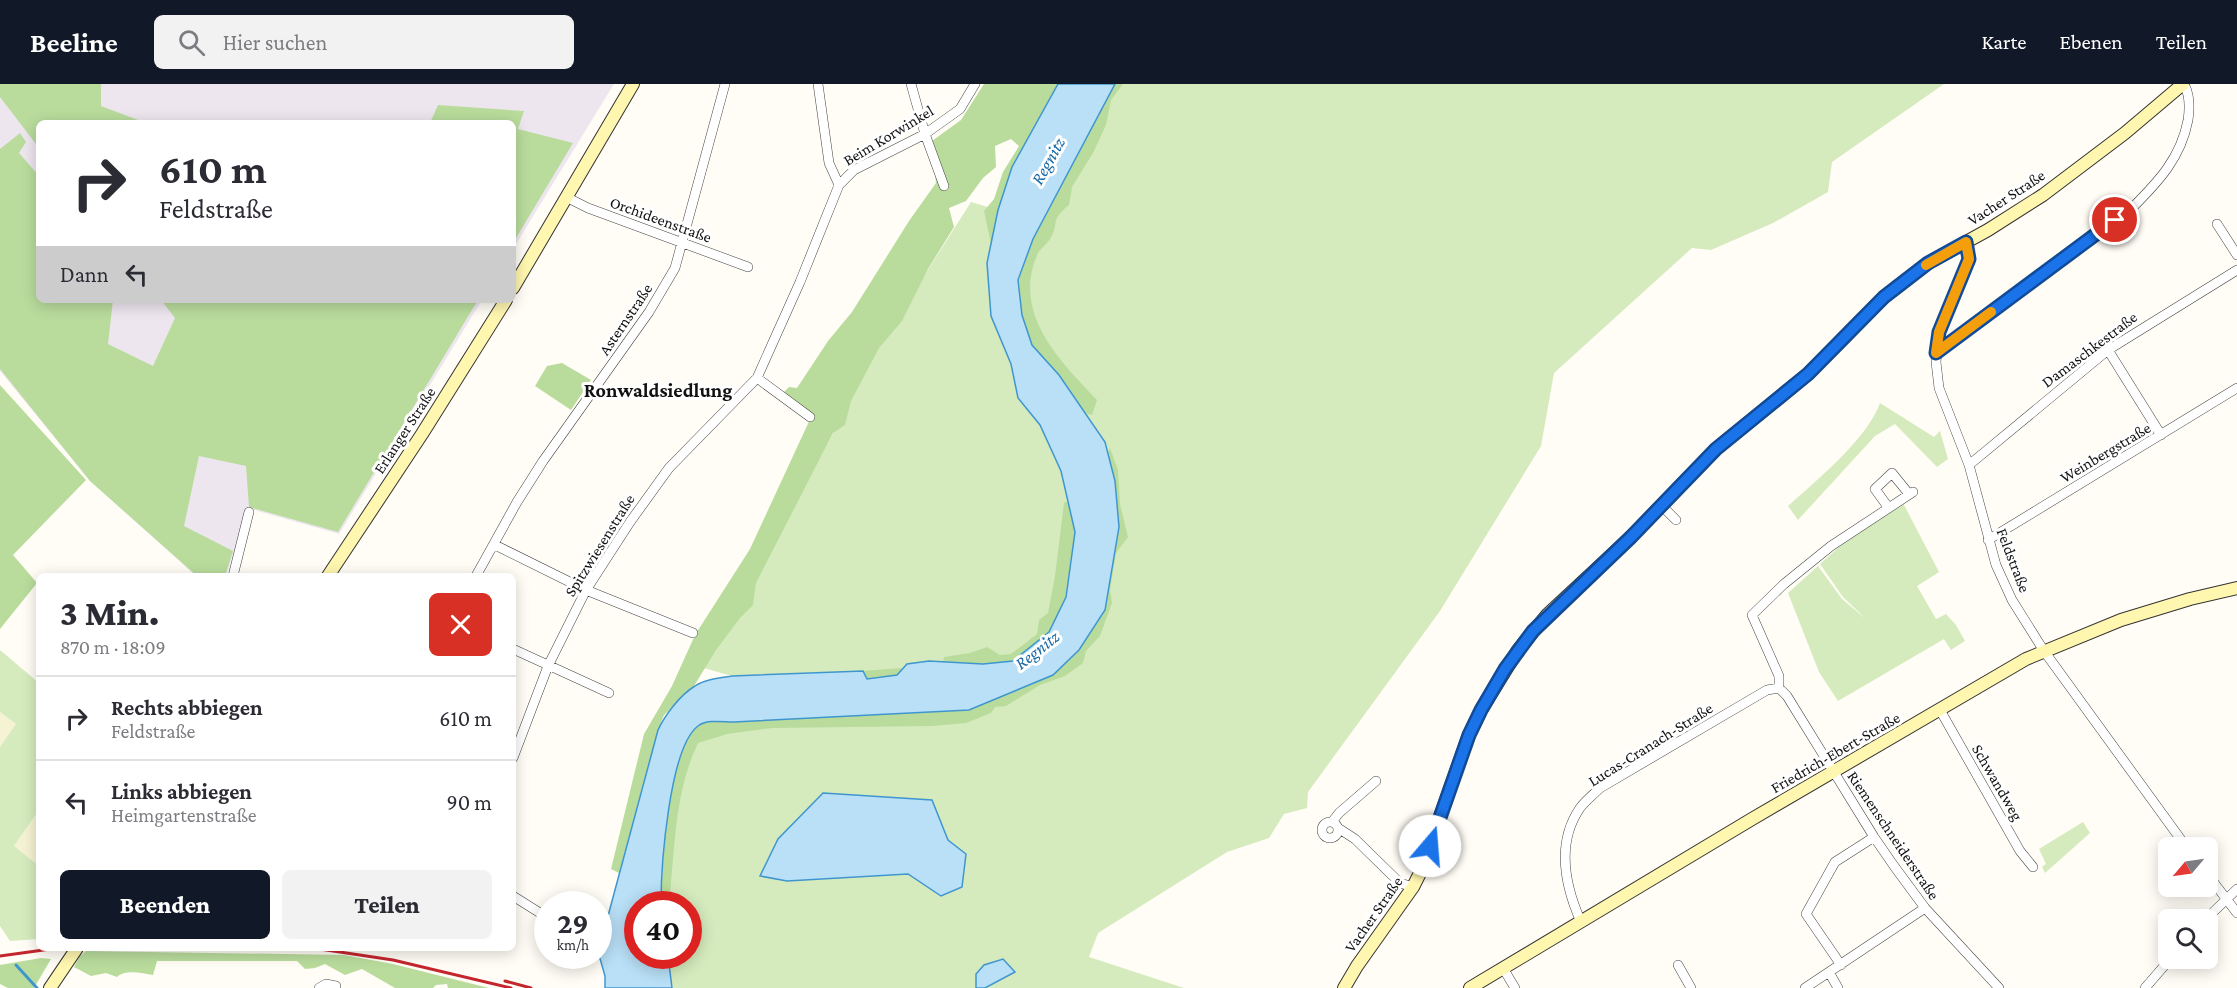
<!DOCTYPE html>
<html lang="de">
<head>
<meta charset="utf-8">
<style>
	:root { --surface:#fff; --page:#f2f2f3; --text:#2b2b33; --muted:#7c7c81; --line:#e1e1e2; --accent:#111827 }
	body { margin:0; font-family:"Crimson Pro",serif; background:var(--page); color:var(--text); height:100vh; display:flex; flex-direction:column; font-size:22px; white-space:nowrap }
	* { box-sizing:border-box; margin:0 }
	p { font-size:20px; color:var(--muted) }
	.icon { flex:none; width:33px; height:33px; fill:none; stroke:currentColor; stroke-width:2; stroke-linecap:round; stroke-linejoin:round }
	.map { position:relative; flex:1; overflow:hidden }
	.drawer { position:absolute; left:36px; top:489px; width:480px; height:378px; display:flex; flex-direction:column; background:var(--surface); border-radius:9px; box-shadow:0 3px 15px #0003 }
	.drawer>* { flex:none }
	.hud { position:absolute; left:36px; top:36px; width:480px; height:183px; border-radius:9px; box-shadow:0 3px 15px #0003; background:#fff; color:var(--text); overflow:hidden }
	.needle { width:39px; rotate:241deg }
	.fabs { position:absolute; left:2158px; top:753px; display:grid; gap:12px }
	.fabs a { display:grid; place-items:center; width:60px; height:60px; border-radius:9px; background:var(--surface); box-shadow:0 3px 15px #0003; font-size:30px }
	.speed { position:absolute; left:534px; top:807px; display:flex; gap:12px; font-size:30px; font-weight:700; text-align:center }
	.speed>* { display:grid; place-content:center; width:78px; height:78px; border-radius:50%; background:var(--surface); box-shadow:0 3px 15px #0003; line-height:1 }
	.speed small { font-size:15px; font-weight:400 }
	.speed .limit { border:9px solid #d22; background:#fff; color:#111 }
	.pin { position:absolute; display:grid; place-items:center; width:51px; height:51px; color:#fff; margin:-26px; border:3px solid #fff; border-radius:50%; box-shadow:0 2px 6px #0007 }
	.me { position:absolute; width:66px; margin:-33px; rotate:18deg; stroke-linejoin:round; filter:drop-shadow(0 0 4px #0008) }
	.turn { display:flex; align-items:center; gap:21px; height:126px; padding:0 24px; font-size:27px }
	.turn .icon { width:78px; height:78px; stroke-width:2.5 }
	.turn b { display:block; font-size:42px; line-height:51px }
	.then { display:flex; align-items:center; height:57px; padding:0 24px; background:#0003; gap:12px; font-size:22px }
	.round { display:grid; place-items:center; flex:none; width:63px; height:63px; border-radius:9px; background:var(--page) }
	.headline { display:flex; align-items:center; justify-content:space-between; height:102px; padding:0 24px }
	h1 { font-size:36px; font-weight:800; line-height:45px }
	.cta { display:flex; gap:12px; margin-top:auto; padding:12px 24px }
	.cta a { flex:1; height:69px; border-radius:9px; background:var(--accent); color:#fff; font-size:24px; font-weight:800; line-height:69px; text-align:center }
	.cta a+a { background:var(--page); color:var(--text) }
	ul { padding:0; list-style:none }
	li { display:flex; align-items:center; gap:18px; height:84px; padding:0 24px; border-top:2px solid var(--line) }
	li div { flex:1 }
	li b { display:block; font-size:22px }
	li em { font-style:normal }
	header { display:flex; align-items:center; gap:36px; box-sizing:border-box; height:84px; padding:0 30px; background:var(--accent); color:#fff }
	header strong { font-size:28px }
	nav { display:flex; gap:33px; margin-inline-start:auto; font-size:21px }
	.search { width:420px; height:54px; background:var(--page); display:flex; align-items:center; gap:15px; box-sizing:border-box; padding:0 21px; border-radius:9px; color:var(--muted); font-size:22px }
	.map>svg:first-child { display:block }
	.industrial { fill:#eee6ef }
	.farmland { fill:#f6f3d4 }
	.green { fill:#d5ebbd; fill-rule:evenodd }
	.forest { fill:#b9dc9c }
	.water { fill:#b9e0f7; stroke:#3f96cf; stroke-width:1.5 }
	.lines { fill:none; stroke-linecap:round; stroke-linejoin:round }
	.stream { stroke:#3f96cf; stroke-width:3 }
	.street-casing { stroke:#444; stroke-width:10 }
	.secondary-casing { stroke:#333; stroke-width:14 }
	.street { stroke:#fff; stroke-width:9 }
	.secondary { stroke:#fff6b0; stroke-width:12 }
	.rail { stroke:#c4262e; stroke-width:3 }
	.route-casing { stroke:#114b97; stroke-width:15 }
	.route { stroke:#1a73e8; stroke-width:10 }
	.slow { stroke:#f59e0b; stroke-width:10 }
	.labels { text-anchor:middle; stroke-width:6; stroke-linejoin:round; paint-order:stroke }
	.street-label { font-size:16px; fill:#111; stroke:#fff }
	.water-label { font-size:18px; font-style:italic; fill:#1768a6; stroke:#fff }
	.quarter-label { font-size:20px; font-weight:bold; fill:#111; stroke:#fff }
</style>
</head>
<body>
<header>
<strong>Beeline</strong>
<div class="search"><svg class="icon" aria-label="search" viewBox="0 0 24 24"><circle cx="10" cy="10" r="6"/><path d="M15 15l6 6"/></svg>Hier suchen</div>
<nav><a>Karte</a><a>Ebenen</a><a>Teilen</a></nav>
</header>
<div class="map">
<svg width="2237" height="904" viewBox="0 0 2237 904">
	<rect width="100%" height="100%" fill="#fffdf5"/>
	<path class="industrial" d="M0 0H614L513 165V39H39V216H482L339 450 250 425 226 492H196L90 397 0 287Z"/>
	<path class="farmland" d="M0 628 17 640 0 663Z
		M39 726V782L14 762Z"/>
	<path class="green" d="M1115 0H1944L1832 78 1828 108 1773 139 1711 166 1692 164 1554 289 1541 362 1440 527 1308 708 1307 724 1284 730 1269 754 1227 768 1098 849 1089 873 1184 904H985L1015 888 1003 875 984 881 976 890V904H672L668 872H688V820H661L664 753 679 676 699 641 710 637 734 638 851 631 1053 591 1119 443 1115 397 1105 358 1059 291 1022 231 1018 196 1033 155ZM932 716 948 756 966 770 941 812 908 790 787 797Z
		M971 118 998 126 991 232 1011 280 1018 314 1040 341 1061 387 1075 448 1066 513 1049 548 1013 578 983 580 929 577 907 580 897 591 866 595 862 587 732 592 697 582 784 442 877 266Z
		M1880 319 1934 353 1940 347 1948 375 1937 383 1895 340 1875 352 1798 436 1788 422C1817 396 1867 355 1880 319Z
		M1903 419 1939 488 1917 502 1936 535 1946 530 1956 541 1965 557 1951 566 1944 555 1838 617 1819 588 1788 509 1818 482 1842 515 1866 535 1843 513 1820 480 1839 463Z
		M0 566 39 599V726L14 762 39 782V855L10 857 0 842V663L16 640 0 628Z
		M2083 738 2090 749 2045 789 2042 783 2046 780 2039 765Z"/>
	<path class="forest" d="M0 0H101V22L146 39H39V64L0 13Z
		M984 0H1058L1012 84 999 126 991 160 984 127 994 115 1003 88 1019 62 1011 55 995 62 996 83 983 94 966 117 949 124 954 143 928 185 902 237 879 264 851 317 845 341 833 349 756 499 753 521 740 534 716 566 694 602 664 631 658 646 619 789 611 785 644 650 672 602 695 551 750 465 812 331 782 310 789 303 797 304 828 257 852 228 909 137 936 99 932 57 961 36Z
		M1115 0H1123L1111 16 1106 41 1093 69 1072 103 1069 121C1049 137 1060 139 1050 155 1047 160 1041 164 1038 169 1011 229 1059 276 1097 316L1092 331 1085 329 1032 262 1022 232 1019 196 1033 155Z
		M438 21 524 27 518 45 573 59 513 159V39H430Z
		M20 49 26 58 19 69 39 92V216H113L108 260 153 282 175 234 161 216H478L338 448 249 423 246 382 199 372 184 442 233 467 225 492H197L90 397 0 285V65Z
		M562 279 591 296 571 326 535 302 547 282Z
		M0 301 86 396 13 471 37 499 0 545Z
		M1110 364 1118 386 1120 420 1128 453 1116 469 1110 506 1112 519 1100 552 1086 567 1083 579 1065 592 1040 601 1006 622 995 623 991 629 966 639 932 642 772 644 727 650 698 659C674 709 675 766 669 820H661C662 783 668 664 698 642 707 635 723 638 734 638L969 626 1053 591 1118 443 1114 396 1108 368Z
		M1068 417 1075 448 1065 514 1050 548 1013 577 983 580 943 578 944 573 970 569 987 563 1000 571 1011 570 1037 550 1039 536 1048 529 1055 492 1064 419Z
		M902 584 897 591 866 595 862 587Z
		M86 867 344 871 393 880 489 904H448L447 900 436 901 433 904H395L362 885 345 891 325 880 315 884 305 885 297 877H157L153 891C142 889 125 885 117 893L106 889 91 892 74 883 80 872Z
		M41 874 51 875 34 904H8L0 900V881Z"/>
	<path class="water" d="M1058 0H1115L1033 155 1018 196 1022 231 1032 261 1059 291 1105 358 1115 397 1119 443 1105 526 1079 566 1053 591 969 626 734 638C723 638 707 635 698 642 669 664 661 783 661 820H638V872H668L672 904H605V892L599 871 606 853 608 832 658 646C665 631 680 611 695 602 705 595 720 594 732 592L863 587 867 595 897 591 907 580 929 577 983 580 1013 577 1049 548 1066 513 1075 448 1061 387 1040 341 1018 314 1011 280 991 232 987 179 998 126 1012 83Z
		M823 709 932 716 948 756 966 770 962 803 941 812 908 790 787 797 760 792 778 755Z
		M1003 875 1015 888 985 904H976V890L984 881Z"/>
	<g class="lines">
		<path class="stream" d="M16 881 37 904"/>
		<g class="street-casing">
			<path id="street" d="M911 0 925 50 944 102
				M839 101 854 86 925 50 960 25 975 0
				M566 113 588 124 748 183
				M2217 140 2237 171
				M1966 158 1969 175 1939 248 1936 278 1939 304 1969 381 1996 481 2012 516 2044 567 2187 764
				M2108 266 2161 351
				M1936 269 2132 124C2158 98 2181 74 2188 36 2190 23 2190 11 2184 0
				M757 294 810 333
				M1969 381 2108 266 2237 186
				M1913 408 1831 462 1784 500 1752 531 1779 592V604L1787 612 1874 753 1894 782 1925 824 1999 904
				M1661 421 1676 436
				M1888 423 1875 405 1892 389 1909 410
				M1988 456 2237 304
				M495 461 586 506 693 549
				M233 492 249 428
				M476 492 517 418 543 377 649 228 675 184 725 0
				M513 565 609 609
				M1940 626 2020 767 2033 783
				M513 674 548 582 586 506 630 438 669 384 757 294 800 198 839 101 829 79 818 0
				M1332 738 1339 729 1376 697
				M1322 746a8 8 0 1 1 16 0a8 8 0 1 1-16 0Z
				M1338 744 1355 755 1400 799 1413 803
				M2208 791 2237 829
				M513 812 548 834
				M2205 836 2237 805
				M1581 838C1565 802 1556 759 1580 724 1585 717 1594 710 1600 704L1767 606 1779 604
				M1678 881 1691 904
				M1841 881 1806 830 1835 778 1874 753
				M1503 884 1515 904
				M1829 888 1838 904
				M319 904 326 900 336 902
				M1805 904 1925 824
				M2145 904 2171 874"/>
		</g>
		<g class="secondary-casing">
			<path id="secondary" d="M513 204 633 0
				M328 492 422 350 506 216
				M50 904 77 864
				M1344 904 1357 882 1413 803 1420 789 1469 651 1481 626 1518 566 1547 531 1631 453 1716 365 1808 290 1884 213 1928 179 1988 146 2043 111 2125 49 2183 0
				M1470 904 1752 735 2026 575 2121 536 2190 515 2237 504"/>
		</g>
		<use href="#street" class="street"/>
		<use href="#secondary" class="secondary"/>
		<path class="rail" d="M313 864 393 876 511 904
			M0 872 58 864
			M505 897 531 904"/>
	</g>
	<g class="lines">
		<g class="route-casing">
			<path id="route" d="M1430 762 1469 651 1481 626 1505 585 1533 547 1631 453 1716 365 1808 290 1884 213 1928 179 1966 158 1969 175 1939 248 1936 269 2115 136"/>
		</g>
		<use href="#route" class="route"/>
		<path class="slow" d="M1926 181 1966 158 1969 175 1939 248 1936 269 1991 228"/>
	</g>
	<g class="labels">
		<g class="street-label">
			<text transform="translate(888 51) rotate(-31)" y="6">Beim Korwinkel</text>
			<text transform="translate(2006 113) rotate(-33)" y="6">Vacher Straße</text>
			<text transform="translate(661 135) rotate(20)" y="6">Orchideenstraße</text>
			<text transform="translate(625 235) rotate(-56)" y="6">Asternstraße</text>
			<text transform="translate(2089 265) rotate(-37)" y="6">Damaschkestraße</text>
			<text transform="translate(404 346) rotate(-57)" y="6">Erlanger Straße</text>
			<text transform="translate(2105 368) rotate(-31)" y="6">Weinbergstraße</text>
			<text transform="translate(599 461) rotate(-58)" y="6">Spitzwiesenstraße</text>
			<text transform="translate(2014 476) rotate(69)" y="6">Feldstraße</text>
			<text transform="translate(1650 660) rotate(-32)" y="6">Lucas-Cranach-Straße</text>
			<text transform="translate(1835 668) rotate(-30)" y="6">Friedrich-Ebert-Straße</text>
			<text transform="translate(1998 698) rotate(60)" y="6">Schwandweg</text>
			<text transform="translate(1894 751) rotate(56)" y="6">Riemenschneiderstraße</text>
			<text transform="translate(1373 830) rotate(-55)" y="6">Vacher Straße</text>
		</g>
		<g class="water-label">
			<text transform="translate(1048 77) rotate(-61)" y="6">Regnitz</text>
			<text transform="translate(1037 566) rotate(-38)" y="6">Regnitz</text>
		</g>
		<g class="quarter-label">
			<text x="658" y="313">Ronwaldsiedlung</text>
		</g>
	</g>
</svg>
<div class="fabs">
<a><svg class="needle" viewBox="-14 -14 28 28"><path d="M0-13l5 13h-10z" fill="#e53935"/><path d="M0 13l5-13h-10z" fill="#7c7c81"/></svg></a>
<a><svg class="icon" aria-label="search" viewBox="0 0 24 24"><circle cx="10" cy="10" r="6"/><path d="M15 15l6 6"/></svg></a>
</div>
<div class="speed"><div>29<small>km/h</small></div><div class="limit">40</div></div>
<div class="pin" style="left:2115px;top:136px;background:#d93025"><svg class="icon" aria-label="arrive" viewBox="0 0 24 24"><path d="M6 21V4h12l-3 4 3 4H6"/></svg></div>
<svg class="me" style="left:1430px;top:762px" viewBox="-20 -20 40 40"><circle r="19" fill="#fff"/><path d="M0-13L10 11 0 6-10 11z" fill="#1a73e8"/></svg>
<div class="hud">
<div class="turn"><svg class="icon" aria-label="right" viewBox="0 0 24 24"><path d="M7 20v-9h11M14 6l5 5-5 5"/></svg><div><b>610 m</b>Feldstraße</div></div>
<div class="then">Dann<svg class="icon" aria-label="left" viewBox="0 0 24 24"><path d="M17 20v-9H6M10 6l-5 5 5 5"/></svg></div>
</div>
<section class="drawer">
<div class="headline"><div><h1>3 Min.</h1><p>870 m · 18:09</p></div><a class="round" style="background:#d93025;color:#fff"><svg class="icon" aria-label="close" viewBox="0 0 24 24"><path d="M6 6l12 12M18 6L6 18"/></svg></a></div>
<ul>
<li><svg class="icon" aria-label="right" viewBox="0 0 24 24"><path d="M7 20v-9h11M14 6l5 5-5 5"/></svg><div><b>Rechts abbiegen</b><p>Feldstraße</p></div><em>610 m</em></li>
<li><svg class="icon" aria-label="left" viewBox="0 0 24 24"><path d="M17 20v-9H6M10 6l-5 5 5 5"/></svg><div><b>Links abbiegen</b><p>Heimgartenstraße</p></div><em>90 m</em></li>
</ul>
<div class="cta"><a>Beenden</a><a>Teilen</a></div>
</section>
</div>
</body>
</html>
